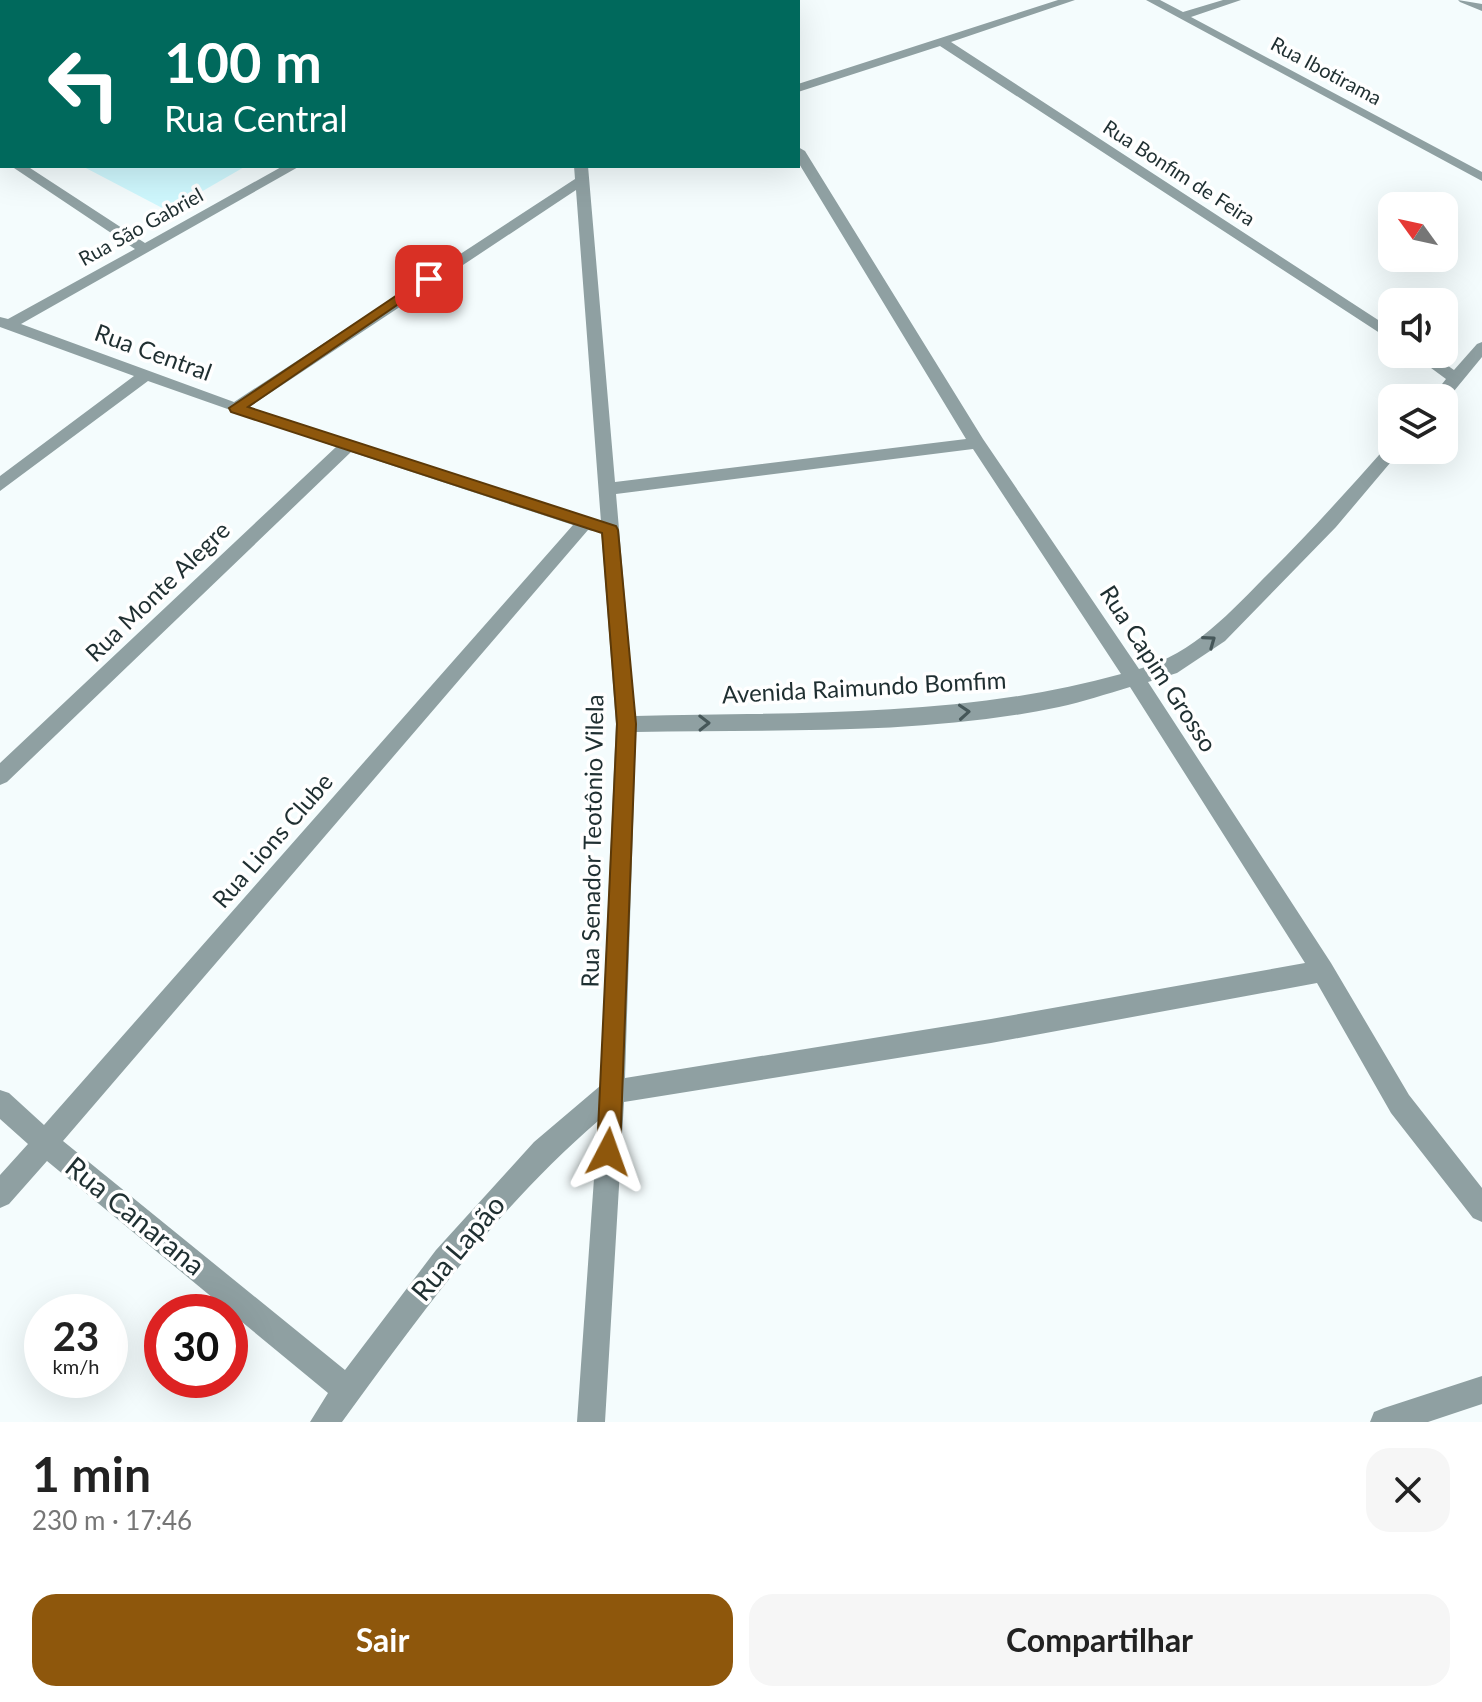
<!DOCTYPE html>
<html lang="pt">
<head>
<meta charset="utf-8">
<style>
	:root { --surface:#fff; --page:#f6f6f6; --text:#222; --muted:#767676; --accent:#8e570c }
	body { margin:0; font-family:Lato,sans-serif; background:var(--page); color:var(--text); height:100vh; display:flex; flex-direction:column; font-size:30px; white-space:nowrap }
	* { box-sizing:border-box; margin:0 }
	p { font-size:26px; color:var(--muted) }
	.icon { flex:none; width:44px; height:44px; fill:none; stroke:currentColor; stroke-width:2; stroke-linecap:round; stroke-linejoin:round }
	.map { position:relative; height:1422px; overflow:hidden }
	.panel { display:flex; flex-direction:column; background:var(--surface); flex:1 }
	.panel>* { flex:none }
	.hud { position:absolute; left:0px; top:0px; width:800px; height:168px; box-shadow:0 8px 32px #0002; background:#00695c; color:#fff; overflow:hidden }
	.needle { width:52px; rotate:303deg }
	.tools { position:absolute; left:1378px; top:192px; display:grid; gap:16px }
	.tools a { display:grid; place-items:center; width:80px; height:80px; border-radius:16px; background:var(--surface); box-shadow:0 8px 32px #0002; font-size:40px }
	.speed { position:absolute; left:24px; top:1294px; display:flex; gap:16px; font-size:40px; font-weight:700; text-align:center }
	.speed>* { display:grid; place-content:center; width:104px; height:104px; border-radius:50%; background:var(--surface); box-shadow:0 8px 32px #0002; line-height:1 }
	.speed small { font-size:20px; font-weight:400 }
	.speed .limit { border:12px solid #d22; background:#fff; color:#111 }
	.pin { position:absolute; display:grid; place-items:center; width:68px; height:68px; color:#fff; margin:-34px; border-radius:16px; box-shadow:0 4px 12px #0006 }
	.me { position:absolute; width:88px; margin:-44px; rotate:4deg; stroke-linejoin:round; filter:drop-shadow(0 0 6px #0008) }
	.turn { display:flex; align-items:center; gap:28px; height:168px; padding:0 32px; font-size:36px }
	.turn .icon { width:104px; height:104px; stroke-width:2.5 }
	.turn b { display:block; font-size:56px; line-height:68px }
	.round { display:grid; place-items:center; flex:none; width:84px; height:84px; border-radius:24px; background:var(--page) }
	.overview { display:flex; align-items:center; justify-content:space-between; height:136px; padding:0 32px }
	h1 { font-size:48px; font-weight:700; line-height:60px }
	.button { display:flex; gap:16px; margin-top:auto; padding:16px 32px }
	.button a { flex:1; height:92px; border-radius:24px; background:var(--accent); color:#fff; font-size:32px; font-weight:700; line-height:92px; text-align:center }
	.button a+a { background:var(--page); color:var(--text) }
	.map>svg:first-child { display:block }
	.built { fill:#cef7fd }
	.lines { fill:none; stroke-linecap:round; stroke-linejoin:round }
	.minor { fill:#8fa0a2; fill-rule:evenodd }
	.oneway { stroke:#465759 }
	.route { fill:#8e570c; stroke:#5c3908; stroke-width:2 }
	.labels { text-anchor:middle; stroke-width:7; stroke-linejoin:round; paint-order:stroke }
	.far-street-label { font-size:20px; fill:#1f2f31; stroke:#fff }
	.street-label { font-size:24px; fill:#1f2f31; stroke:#fff }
	.near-street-label { font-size:28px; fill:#1f2f31; stroke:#fff }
</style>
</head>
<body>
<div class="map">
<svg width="1482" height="1422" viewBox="0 0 1482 1422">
	<rect width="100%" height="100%" fill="#f4fcfd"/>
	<path class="built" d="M42 0H534L37 2Z
		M82 166H246L168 211Z"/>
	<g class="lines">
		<path class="minor" d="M0 0H8L0 4Z
			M570 0H582L583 2H571Z
			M703 0H715L716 2H704Z
			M1058 0H1075L951 42 1392 329V341L940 46 798 92V84Z
			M1146 0H1160L1183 12 1223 0H1241L1191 17 1482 172V181Z
			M1458 0 1482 4V11L1460 2Z
			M798 147 805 151 983 439 1139 669C1194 654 1231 611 1270 572 1311 531 1349 489 1387 446L1392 445V450H1401L1336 527 1225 641 1177 673 1148 682 1331 963 1409 1095 1482 1188V1222L1473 1218 1391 1113 1317 983 991 1043 624 1102 605 1422H577L598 1121C497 1208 420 1315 342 1422H310L328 1393 47 1161 9 1204 0 1208V1175L28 1144 0 1119V1090L9 1093 44 1125 573 525 351 452 7 782 0 785V763L336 447 148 381 0 491V476L134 376 0 327V317L8 319 135 249 11 166H27L145 243 283 166H300L21 324 234 402 575 179 574 166H588L615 482 966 439 798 162ZM576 190 601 522 249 407ZM973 449 1121 674C963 718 798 712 635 716L616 494ZM601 528 616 724 600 1086 534 1142 436 1250 345 1370 63 1141 588 530 594 531ZM1130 687 1305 963 991 1019 625 1078 636 732C775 729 921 736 1059 707 1083 702 1106 694 1130 687Z
			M0 150 2 151V159L0 158Z
			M1482 342V357L1445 402 1444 398H1431L1446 379 1412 354H1431L1454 370 1477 344Z
			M1482 1376V1404L1428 1422H1370L1374 1412 1384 1408Z"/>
	</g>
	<defs><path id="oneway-chevron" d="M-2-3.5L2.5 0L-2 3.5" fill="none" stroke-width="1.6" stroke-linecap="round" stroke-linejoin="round" transform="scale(2)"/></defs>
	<g class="oneway">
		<use href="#oneway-chevron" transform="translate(1210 641) rotate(-36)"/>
		<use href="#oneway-chevron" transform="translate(964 712) rotate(-4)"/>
		<use href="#oneway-chevron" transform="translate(704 723) rotate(-1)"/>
	</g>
	<path class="route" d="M424 277 435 279 248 407 616 526 618 530 636 724 620 1152 616 1160 608 1164 600 1160 597 1152 617 724 602 533 231 412 229 408Z"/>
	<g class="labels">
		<g class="far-street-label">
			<text transform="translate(1326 71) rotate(28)" y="7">Rua Ibotirama</text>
			<text transform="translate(1179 173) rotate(33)" y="7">Rua Bonfim de Feira</text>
			<text transform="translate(141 227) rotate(-29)" y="7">Rua São Gabriel</text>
		</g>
		<g class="street-label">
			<text transform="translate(153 353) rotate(20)" y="8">Rua Central</text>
			<text transform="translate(158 592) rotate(-44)" y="8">Rua Monte Alegre</text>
			<text transform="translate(1158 669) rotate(57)" y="8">Rua Capim Grosso</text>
			<text transform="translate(864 688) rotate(-3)" y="8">Avenida Raimundo Bomfim</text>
			<text transform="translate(273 841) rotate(-49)" y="8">Rua Lions Clube</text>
			<text transform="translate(593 841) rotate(-89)" y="8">Rua Senador Teotônio Vilela</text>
		</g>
		<g class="near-street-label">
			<text transform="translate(135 1216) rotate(39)" y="10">Rua Canarana</text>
			<text transform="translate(458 1248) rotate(-50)" y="10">Rua Lapão</text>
		</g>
	</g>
</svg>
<div class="tools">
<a><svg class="needle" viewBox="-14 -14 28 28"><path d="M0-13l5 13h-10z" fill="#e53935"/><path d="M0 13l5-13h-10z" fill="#767676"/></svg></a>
<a><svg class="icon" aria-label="sound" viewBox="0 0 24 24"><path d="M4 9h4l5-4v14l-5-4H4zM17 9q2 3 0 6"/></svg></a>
<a><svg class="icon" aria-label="layers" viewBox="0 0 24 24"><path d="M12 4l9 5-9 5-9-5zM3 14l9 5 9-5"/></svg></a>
</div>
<div class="speed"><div>23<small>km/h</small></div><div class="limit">30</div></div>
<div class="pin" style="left:429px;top:279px;background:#d93025"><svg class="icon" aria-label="arrive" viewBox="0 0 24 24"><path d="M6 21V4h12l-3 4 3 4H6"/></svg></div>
<svg class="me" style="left:608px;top:1152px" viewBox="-20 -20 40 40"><path d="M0-17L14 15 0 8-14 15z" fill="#8e570c" stroke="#fff" stroke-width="4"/></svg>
<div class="hud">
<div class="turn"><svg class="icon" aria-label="left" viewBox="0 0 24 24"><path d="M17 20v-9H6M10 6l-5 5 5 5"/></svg><div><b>100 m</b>Rua Central</div></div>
</div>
</div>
<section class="panel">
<div class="overview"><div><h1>1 min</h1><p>230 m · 17:46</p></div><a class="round"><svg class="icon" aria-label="close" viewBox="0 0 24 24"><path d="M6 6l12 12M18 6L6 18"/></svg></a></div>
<div class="button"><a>Sair</a><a>Compartilhar</a></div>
</section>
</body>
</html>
